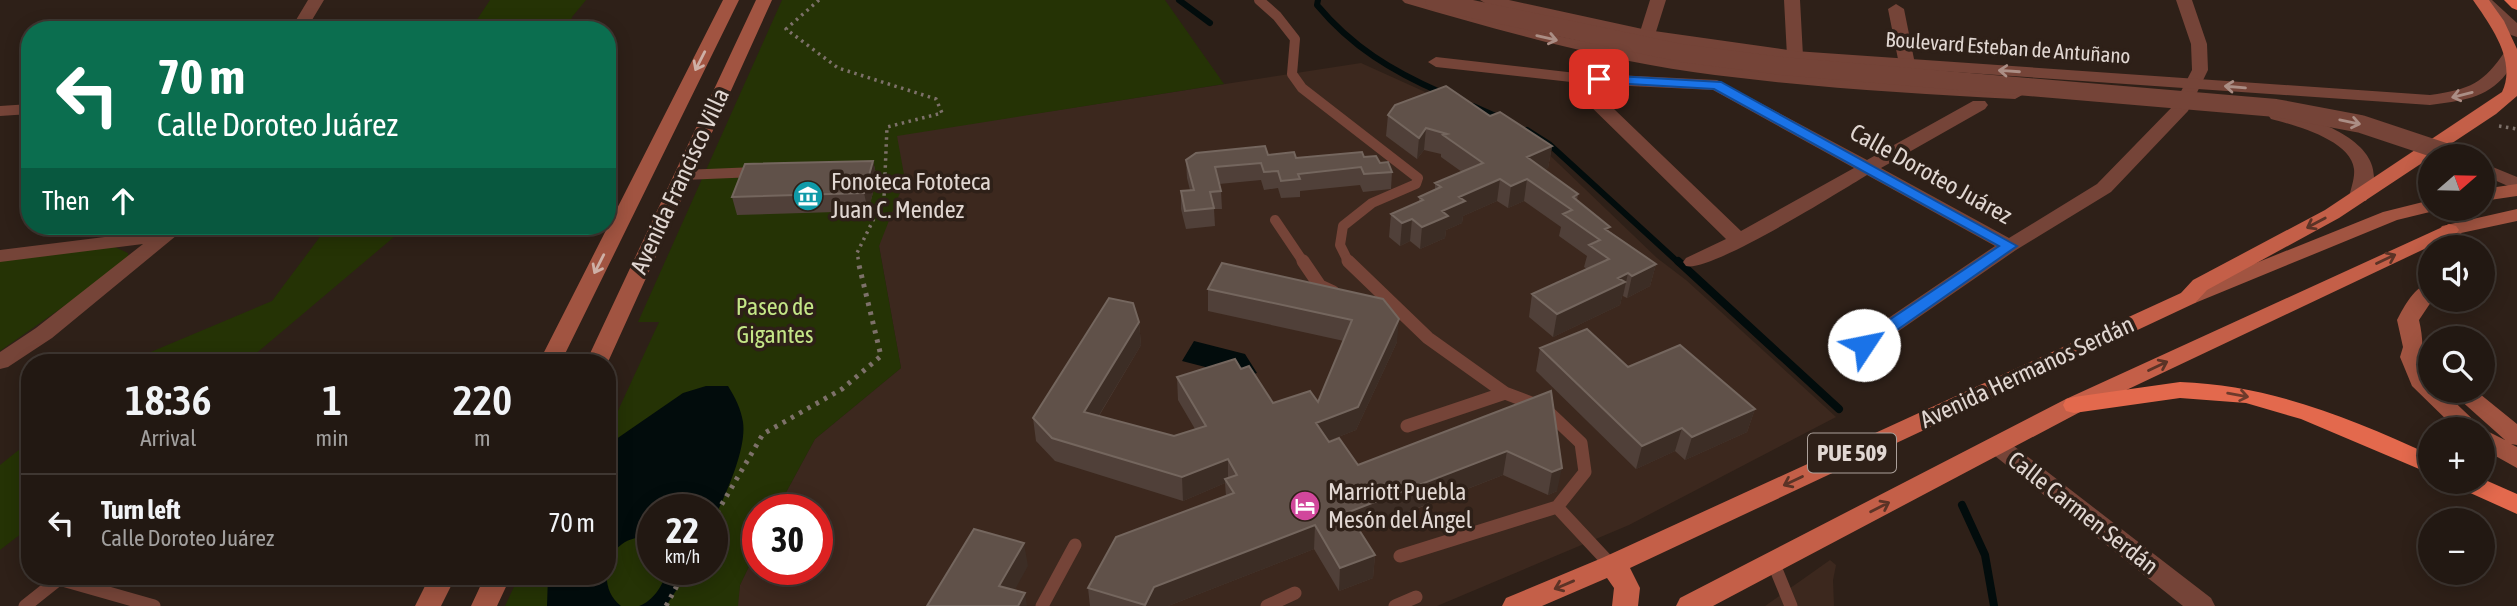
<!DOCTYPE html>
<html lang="en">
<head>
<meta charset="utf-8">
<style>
	:root { --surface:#221812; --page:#2a211b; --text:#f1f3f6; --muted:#a2a09f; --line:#3f3732 }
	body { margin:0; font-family:"Asap Condensed",sans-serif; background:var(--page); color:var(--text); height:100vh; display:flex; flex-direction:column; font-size:26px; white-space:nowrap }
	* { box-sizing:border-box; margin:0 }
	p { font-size:23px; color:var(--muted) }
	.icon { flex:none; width:38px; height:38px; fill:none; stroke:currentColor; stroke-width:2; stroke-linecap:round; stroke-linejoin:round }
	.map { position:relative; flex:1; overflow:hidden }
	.panel { position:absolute; left:21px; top:354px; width:595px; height:231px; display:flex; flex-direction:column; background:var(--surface); border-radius:28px; box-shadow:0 4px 18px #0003,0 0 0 2px var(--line) }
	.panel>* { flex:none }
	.guide { position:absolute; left:21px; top:21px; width:595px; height:214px; border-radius:28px; box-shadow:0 4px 18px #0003,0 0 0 2px var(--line); background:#0b6e4f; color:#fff; overflow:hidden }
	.needle { width:46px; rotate:70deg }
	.buttons { position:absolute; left:2418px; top:144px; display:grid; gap:14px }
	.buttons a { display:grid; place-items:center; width:77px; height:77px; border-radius:50%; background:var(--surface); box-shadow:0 4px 18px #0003,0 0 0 2px var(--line); font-size:35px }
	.speed { position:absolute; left:637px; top:494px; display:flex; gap:14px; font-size:35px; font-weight:700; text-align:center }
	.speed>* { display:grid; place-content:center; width:91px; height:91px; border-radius:50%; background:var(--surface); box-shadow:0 4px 18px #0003,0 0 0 2px var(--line); line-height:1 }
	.speed small { font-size:18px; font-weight:400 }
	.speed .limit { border:10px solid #d22; background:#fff; color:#111 }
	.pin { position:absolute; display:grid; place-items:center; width:60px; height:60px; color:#fff; margin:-30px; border-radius:14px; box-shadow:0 4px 10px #0006 }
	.me { position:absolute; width:77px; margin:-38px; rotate:56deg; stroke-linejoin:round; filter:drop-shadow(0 0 5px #0008) }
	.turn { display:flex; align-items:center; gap:24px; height:147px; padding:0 21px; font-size:32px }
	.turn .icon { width:91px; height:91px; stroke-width:2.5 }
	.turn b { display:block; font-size:49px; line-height:60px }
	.then { display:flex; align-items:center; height:66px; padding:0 21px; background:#0003; gap:14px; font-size:26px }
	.eta { display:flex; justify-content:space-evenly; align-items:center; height:119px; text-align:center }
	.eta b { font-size:42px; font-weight:600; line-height:49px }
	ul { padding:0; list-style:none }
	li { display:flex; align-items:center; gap:21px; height:98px; padding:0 21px; border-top:2px solid var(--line) }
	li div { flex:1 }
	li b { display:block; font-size:26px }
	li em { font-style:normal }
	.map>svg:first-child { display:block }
	.built { fill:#3c281e }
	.green { fill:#253305; fill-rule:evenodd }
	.water { fill:#020c0c }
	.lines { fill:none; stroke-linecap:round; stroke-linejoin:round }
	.stream-far1 { stroke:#020c0c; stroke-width:6 }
	.stream { stroke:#020c0c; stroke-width:8 }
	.path-far1 { stroke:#7d716a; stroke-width:3.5; stroke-dasharray:2.5 4.5; stroke-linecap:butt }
	.path { stroke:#7d716a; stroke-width:5; stroke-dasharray:3.5 6; stroke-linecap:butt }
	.service-far1 { stroke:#754438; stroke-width:10 }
	.service { stroke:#754438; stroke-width:13 }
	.minor { fill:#754438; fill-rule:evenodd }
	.tertiary { fill:#754438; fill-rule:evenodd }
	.secondary { fill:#a15441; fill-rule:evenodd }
	.primary { fill:#c45f48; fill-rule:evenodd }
	.motorway { fill:#e3694d; fill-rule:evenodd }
	.tertiary-bridge { stroke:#754438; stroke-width:18 }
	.wall { fill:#504039 }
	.shaded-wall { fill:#3c2d25 }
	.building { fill:#605149; stroke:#74665e; stroke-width:2 }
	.oneway { stroke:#ab8e85 }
	.oneway2 { stroke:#ceb0a6 }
	.oneway3 { stroke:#5b3326 }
	.oneway4 { stroke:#6d3a2b }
	.route { fill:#1a73e8; stroke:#114b97; stroke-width:2 }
	.labels { text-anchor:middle; stroke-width:7; stroke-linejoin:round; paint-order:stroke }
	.far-street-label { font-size:21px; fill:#e1d7d2; stroke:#2e2018 }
	.shield { fill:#2e2018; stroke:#aba09a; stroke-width:2 }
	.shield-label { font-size:23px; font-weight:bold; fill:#e1d7d2 }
	.street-label { font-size:24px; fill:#e1d7d2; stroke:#2e2018 }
	.poi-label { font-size:24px; fill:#e1d7d2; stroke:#2e2018; text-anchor:start }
	.park-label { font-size:24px; fill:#c4e687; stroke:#2e2018 }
</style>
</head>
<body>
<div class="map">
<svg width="2517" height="606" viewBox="0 0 2517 606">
	<rect width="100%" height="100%" fill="#2e2018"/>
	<path class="built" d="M1361 63 1536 142 1657 258 1686 280 1836 417 1629 525 1437 606H737L740 585 758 548V569H817V509H777L815 439 901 368 879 246 897 135Z
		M1830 560 1836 565 1833 580 1834 606H1765Z"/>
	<path class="green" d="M490 0H586L572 17 569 30H470Z
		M782 0H1165L1224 84 897 136 905 180 879 246 901 368 815 439 777 509H758V548L740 585 738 606H505L519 576H607V418L615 417 659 322H638ZM653 509H712V569H653Z
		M328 226H407L246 362H127L272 301Z
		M115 247 128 253V257L120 267 0 351V260Z
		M30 441V527L0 550V465Z"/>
	<path class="water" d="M1194 341 1245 354 1257 373 1222 384 1213 369 1182 361Z
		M706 386H728C735 397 741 409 743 422 747 450 724 498 712 523V509H653V538C607 530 593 585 621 606H547L548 576H607V446L609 444 683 393Z
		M668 569H690L666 606H639C654 601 664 583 668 569Z"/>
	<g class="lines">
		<path class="stream-far1" d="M1179 0 1210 23
			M1318 0 1317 5C1352 47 1392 71 1442 93
			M1473 106 1500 118
			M1527 130 1549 144 1679 263"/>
		<path class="stream" d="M1678 261 1839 409
			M1962 505 1985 555 1994 606"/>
		<path class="path-far1" d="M819 0 786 29 838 68 936 99 942 113 887 127 884 198 857 253 859 263
			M2499 126 2517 129"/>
		<path class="path" d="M712 521 763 434 842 389 881 356 858 261
			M666 606 686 569"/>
		<path class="service-far1" d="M1259 0 1277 16 1295 39 1292 74 1302 88 1418 178 1416 184 1372 203 1343 226 1340 245 1349 263
			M683 175 756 172
			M1275 220 1304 263"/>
		<path class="service" d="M1303 261 1320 286 1333 292
			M1348 261 1428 338 1505 393
			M1557 507 1611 565
			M1400 556 1557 507 1585 472 1581 443 1544 408 1505 393 1407 426
			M1773 562 1791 606
			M25 606 59 579 154 606
			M1042 606 1075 545
			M1267 606 1295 593
			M1395 606 1416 597"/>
		<path class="minor" d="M308 0H324L306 30H290Z
			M1650 0H1666L1655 35 1647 40 1639 35Z
			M1784 0H1800L1803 56 1795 61 1787 56Z
			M2176 0H2192L2207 44 2208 70 2188 111 2111 192 2016 250 1851 364 1843 366 1835 364 1832 359 1835 354 1995 246 1867 175C1839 192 1710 273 1686 266L1683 262 1686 258 1726 239 1579 95 1571 82 1436 67 1428 62 1436 57 1576 73 1717 80 1867 160 1973 101H1985L1988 105 1985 109 1881 168 2009 238 2097 184 2174 105 2192 70 2191 44ZM1588 84 1713 90 1854 168 1741 231Z
			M1896 4 1904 9 1915 64 1907 69 1899 64 1888 9Z
			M30 104V114L0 116V106Z
			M166 226H188L52 338 8 367 0 369V352L36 328 143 244 0 262V250L161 230Z
			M1998 437 2006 440 2211 598 2215 606H2183L1990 452 1986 446 1990 440Z"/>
		<path class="tertiary" d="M1402 0H1427L1543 33 1691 62 1830 78 2015 89 2024 94 2015 99C1907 93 1800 87 1693 72 1595 58 1499 30 1405 3Z
			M1480 0H1509L1647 30 1795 51 2430 95C2471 89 2483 84 2506 50L2517 49C2517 60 2512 66 2506 74 2487 99 2459 101 2430 105L1795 61 1647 40 1488 5Z
			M2475 0H2492L2517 23V37L2511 35Z
			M2277 110C2316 118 2400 146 2366 201H2352L2349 197C2351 188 2355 178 2354 169 2351 140 2294 125 2271 119L2268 115Z
			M2483 163 2517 177V190L2483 175Z"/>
		<path class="secondary" d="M723 0H739L561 362H539Z
			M756 0H772L608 362H586Z
			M2517 184V196L2483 201V189Z
			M2431 200V208H2439L2438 210 2397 220 2195 303H2181L2178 298 2181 293 2383 212Z
			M2517 209V221L2461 233 2469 247H2449L2439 230 2442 226Z
			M2431 282 2433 299 2419 320C2422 333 2423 343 2422 356 2422 367 2431 378 2431 390H2442L2483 429 2505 440 2449 390H2475L2517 424V445L2511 444 2517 447V468L2483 449V429H2456L2412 386 2400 357 2403 347 2397 320C2405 305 2414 287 2431 282Z
			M430 576H456L441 606H415Z
			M485 576H511L497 606H471Z"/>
		<path class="primary" d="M2473 0H2489L2504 21 2517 49V96L2496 114 2339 218 2207 290 2195 303 1630 568 1640 588 1638 606H1612L1614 588 1607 578 1542 606H1502L1506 598 1602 558 2181 293 2193 280 2325 210 2502 92C2517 61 2491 26 2473 0Z
			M2449 224 2456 226 2459 230 2456 234 2082 411 1713 606H1676L1680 598 2066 399Z"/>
		<path class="motorway" d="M2504 0H2517V10L2512 8Z
			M2180 382C2270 385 2350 418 2431 455V474L2301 419 2246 403 2180 398 2074 413 2066 411 2063 405 2066 399 2074 397Z
			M2483 479 2517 494V514L2457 487 2454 481H2483Z"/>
		<path class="tertiary-bridge" d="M1434 1 1681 53 1782 66 2276 108 2361 124 2457 156"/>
	</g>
	<path class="wall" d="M1388 115 1490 116 1552 146 1548 168 1544 169 1578 194 1577 200 1609 231 1656 264 1650 286 1627 298 1623 296H1622L1620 305 1553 337 1529 317 1532 294 1587 269 1584 267 1587 256 1559 236 1561 227 1524 201 1508 208 1497 201 1463 216 1462 223 1446 230 1445 238 1420 249 1410 241 1400 246 1389 237 1391 214 1419 202V197L1435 190V183L1462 172 1441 157V154L1424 150 1417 159 1386 136Z
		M1268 155 1296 158 1364 157 1380 163 1392 172 1391 189 1363 192 1360 185 1300 191V197L1281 198 1278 188 1264 190 1261 180 1219 184 1221 191 1222 209H1214L1215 226 1186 229 1181 209V191L1190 190 1187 178 1186 160Z
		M873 161 877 178 868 211 737 215 732 197Z
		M1208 289 1383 299 1397 342 1356 430 1328 441 1358 465 1551 391 1557 491 1548 495 1503 475 1360 531 1375 555 1373 578 1339 591 1314 549 1168 606H1090L1088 588 1226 496 1225 483 1183 501 1055 461 1036 441 1033 418 1139 322 1141 345 1099 416 1174 436 1195 429 1178 400 1177 377 1241 369 1273 403 1318 402 1344 341 1208 311Z
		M1540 348 1628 367 1755 409 1747 432 1685 460 1675 451 1636 469 1536 371Z"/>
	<path class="shaded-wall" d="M1426 128 1424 150 1417 159 1419 138Z
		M1552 146 1548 168 1524 178 1527 157Z
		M873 161 877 178 868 211 864 193Z
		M1500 179 1497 201 1463 216 1462 223 1446 230 1445 238 1420 249 1422 227 1459 197Z
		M1527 179 1524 201 1508 208 1511 186Z
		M1412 219 1410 241 1400 246 1402 223Z
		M1656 264 1650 286 1627 298 1632 276Z
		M1628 273 1623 296H1622L1620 305 1553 337 1557 314 1618 278Z
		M1399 319 1397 342 1356 430 1315 446 1316 423Z
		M1139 322 1141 345 1087 435 1084 412Z
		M1755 409 1747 432 1685 460 1692 437Z
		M1682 428 1675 451 1636 469 1642 446Z
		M1507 451 1503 475 1340 538 1341 515Z
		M1228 459V482L1225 479V483L1183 501 1182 477Z
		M1562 468 1557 491 1548 495 1552 472Z
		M1315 525 1314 549 1168 606H1146L1154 587Z
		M1024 543 1028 566 1006 606 999 586Z
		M1375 555 1373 578 1339 591 1340 568Z
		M1025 593 1027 606H1018Z"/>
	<path class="building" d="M1446 86 1490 116 1500 112 1552 146 1527 157 1578 194 1573 197 1610 227 1605 229 1656 264 1632 276 1628 273 1618 278 1625 282 1557 314 1532 294 1609 259 1589 245 1600 240 1563 214 1572 210 1527 179 1511 186 1500 179 1459 197 1465 201 1442 211 1448 216 1422 227 1412 219 1402 223 1391 214 1423 200 1419 197 1441 187 1435 183 1483 163 1443 135 1447 134 1426 128 1419 138 1388 115 1395 105Z
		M1265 146 1268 155 1294 152 1296 158 1362 152 1364 157 1376 156 1380 163 1388 162 1392 172 1364 174 1361 167 1298 174 1300 179 1281 181 1278 171 1264 172 1261 163 1215 167 1221 191 1210 192 1214 208 1185 211 1181 191 1194 190 1186 160 1196 153Z
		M873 161 864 193 732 197 745 164Z
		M1222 263 1383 299 1399 319 1358 407 1316 423 1329 442 1339 438 1358 465 1551 391 1562 468 1552 472 1507 451 1341 515 1347 524 1354 522 1375 555 1340 568 1315 525 1154 587 1145 605 1088 588 1116 537 1234 493 1225 479 1237 475 1228 459 1182 477 1052 438 1033 418 1109 298 1133 303 1139 322 1084 412 1174 436 1206 426 1177 377 1235 359 1241 369 1249 366 1273 403 1310 391 1318 402 1352 320 1208 289Z
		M1587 329 1628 367 1680 345 1755 409 1692 437 1682 428 1642 446 1540 348Z
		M974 529 1024 543 999 586 1025 593 1018 606H927Z"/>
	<defs><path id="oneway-shaft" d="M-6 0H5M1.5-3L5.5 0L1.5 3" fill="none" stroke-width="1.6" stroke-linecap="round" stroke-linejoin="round" transform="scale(1.75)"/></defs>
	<g class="oneway">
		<use href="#oneway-shaft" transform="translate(1547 38) rotate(13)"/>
		<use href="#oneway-shaft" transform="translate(2009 71) rotate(-176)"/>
		<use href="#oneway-shaft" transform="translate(2235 87) rotate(-175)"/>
		<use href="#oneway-shaft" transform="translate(2462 95) rotate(166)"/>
		<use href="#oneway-shaft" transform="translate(2350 122) rotate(12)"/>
	</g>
	<g class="oneway2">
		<use href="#oneway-shaft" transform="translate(700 61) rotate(117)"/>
		<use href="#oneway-shaft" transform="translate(599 264) rotate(117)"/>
	</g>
	<g class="oneway3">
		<use href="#oneway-shaft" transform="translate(2316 223) rotate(152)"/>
		<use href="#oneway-shaft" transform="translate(2386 259) rotate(-25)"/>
		<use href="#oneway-shaft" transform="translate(2158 366) rotate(-25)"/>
		<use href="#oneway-shaft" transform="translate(1793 481) rotate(155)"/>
		<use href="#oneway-shaft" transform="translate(1880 507) rotate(-27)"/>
		<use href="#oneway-shaft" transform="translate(1564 585) rotate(157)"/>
	</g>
	<use class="oneway4" href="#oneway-shaft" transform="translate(2238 395) rotate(10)"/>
	<path class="route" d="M1599 75 1721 82 2017 246 1870 349H1858L1856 345 1858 341 1999 246 1714 89 1595 82V76Z"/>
	<defs>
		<g id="museum-disc" transform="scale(1.575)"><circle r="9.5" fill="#0f9aa8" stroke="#2e2018"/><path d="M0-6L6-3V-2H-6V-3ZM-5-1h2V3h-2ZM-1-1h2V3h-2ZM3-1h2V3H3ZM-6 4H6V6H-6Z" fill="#fff"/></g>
		<g id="hotel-disc" transform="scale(1.575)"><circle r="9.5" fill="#d1479c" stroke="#2e2018"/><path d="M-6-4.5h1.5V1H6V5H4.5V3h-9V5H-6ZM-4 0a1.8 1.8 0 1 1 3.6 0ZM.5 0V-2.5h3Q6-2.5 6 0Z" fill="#fff"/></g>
	</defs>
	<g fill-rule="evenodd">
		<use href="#museum-disc" x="808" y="196"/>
		<use href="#hotel-disc" x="1305" y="506"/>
	</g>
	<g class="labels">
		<g class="far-street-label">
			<text transform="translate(2008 48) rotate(4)" y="7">Boulevard Esteban de Antuñano</text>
		</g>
		<rect class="shield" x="1808" y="433.5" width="88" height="39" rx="5"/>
		<g class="shield-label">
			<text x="1852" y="461">PUE 509</text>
		</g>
		<g class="street-label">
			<text transform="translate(1931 174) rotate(29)" y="8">Calle Doroteo Juárez</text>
			<text transform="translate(680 181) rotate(-65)" y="8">Avenida Francisco Villa</text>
			<text transform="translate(2027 372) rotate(-25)" y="8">Avenida Hermanos Serdán</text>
			<text transform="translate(2083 513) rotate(38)" y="8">Calle Carmen Serdán</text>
		</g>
		<g class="poi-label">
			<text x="831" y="190">Fonoteca Fototeca<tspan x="831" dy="28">Juan C. Mendez</tspan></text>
			<text x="1328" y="500">Marriott Puebla<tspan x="1328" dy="28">Mesón del Ángel</tspan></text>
		</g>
		<g class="park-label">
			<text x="775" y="315">Paseo de<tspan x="775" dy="28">Gigantes</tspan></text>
		</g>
	</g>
</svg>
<div class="buttons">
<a><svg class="needle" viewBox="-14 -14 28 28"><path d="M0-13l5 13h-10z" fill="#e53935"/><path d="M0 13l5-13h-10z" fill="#a2a09f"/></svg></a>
<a><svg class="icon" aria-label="sound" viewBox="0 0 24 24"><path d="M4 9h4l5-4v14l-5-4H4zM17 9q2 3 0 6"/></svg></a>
<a><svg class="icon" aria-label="search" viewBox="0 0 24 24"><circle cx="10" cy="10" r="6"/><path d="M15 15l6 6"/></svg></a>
<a>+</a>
<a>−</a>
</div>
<div class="speed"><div>22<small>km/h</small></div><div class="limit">30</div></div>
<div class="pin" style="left:1599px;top:79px;background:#d93025"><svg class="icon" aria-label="arrive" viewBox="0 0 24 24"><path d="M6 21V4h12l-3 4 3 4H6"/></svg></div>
<svg class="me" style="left:1864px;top:345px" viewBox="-20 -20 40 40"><circle r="19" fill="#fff"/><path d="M0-13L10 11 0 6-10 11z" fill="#1a73e8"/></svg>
<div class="guide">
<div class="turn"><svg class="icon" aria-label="left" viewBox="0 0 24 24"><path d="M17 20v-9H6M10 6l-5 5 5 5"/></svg><div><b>70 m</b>Calle Doroteo Juárez</div></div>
<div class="then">Then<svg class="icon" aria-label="ahead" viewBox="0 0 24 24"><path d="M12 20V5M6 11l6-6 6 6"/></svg></div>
</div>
<section class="panel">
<div class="eta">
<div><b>18:36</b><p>Arrival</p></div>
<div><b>1</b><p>min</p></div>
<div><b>220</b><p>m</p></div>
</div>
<ul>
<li><svg class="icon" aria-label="left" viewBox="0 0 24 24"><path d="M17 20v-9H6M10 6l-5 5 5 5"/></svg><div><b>Turn left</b><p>Calle Doroteo Juárez</p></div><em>70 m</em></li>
</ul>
</section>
</div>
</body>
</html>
